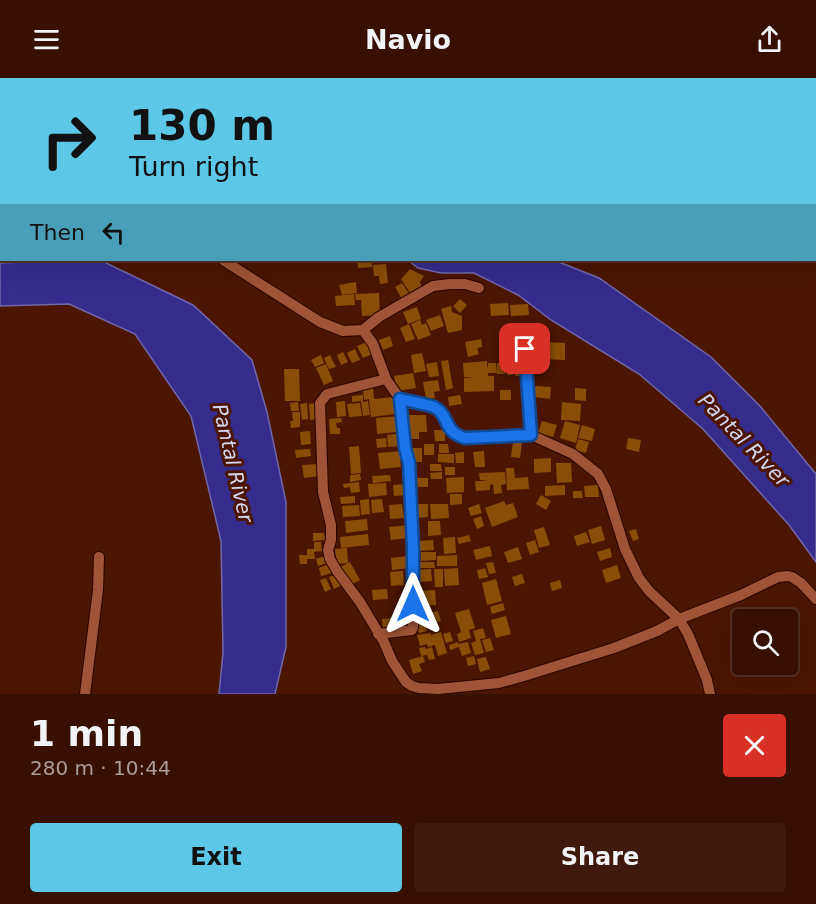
<!DOCTYPE html>
<html lang="en">
<head>
<meta charset="utf-8">
<style>
	:root { --surface:#381001; --page:#3f190b; --text:#f1f3f6; --muted:#ab9d99; --line:#523023; --accent:#5cc7e7 }
	body { margin:0; font-family:"DejaVu Sans",sans-serif; background:var(--page); color:var(--text); height:100vh; display:flex; flex-direction:column; font-size:22px; white-space:nowrap }
	* { box-sizing:border-box; margin:0 }
	p { font-size:20px; color:var(--muted) }
	.icon { flex:none; width:33px; height:33px; fill:none; stroke:currentColor; stroke-width:2; stroke-linecap:round; stroke-linejoin:round }
	.map { position:relative; height:616px; overflow:hidden }
	.drawer { display:flex; flex-direction:column; background:var(--surface); flex:1 }
	.drawer>* { flex:none }
	.guide { position:absolute; left:0px; top:0px; width:816px; height:183px; box-shadow:0 6px 24px #0002,0 0 0 2px var(--line); background:#5cc7e7; color:#111; overflow:hidden }
	.tools { position:absolute; left:732px; top:531px; display:grid; gap:12px }
	.tools a { display:grid; place-items:center; width:66px; height:66px; border-radius:6px; background:var(--surface); box-shadow:0 6px 24px #0002,0 0 0 2px var(--line); font-size:30px }
	.pin { position:absolute; display:grid; place-items:center; width:51px; height:51px; color:#fff; margin:-26px; border-radius:12px; box-shadow:0 3px 9px #0006 }
	.me { position:absolute; width:66px; margin:-33px; rotate:0deg; stroke-linejoin:round; filter:drop-shadow(0 0 4px #0008) }
	.turn { display:flex; align-items:center; gap:21px; height:126px; padding:0 30px; font-size:27px }
	.turn .icon { width:78px; height:78px; stroke-width:2.5 }
	.turn b { display:block; font-size:42px; line-height:51px }
	.then { display:flex; align-items:center; height:57px; padding:0 30px; background:#0003; gap:12px; font-size:22px }
	.round { display:grid; place-items:center; flex:none; width:63px; height:63px; border-radius:6px; background:var(--page) }
	.summary { display:flex; align-items:center; justify-content:space-between; height:102px; padding:0 30px }
	h1 { font-size:36px; font-weight:600; line-height:45px }
	.cta { display:flex; gap:12px; margin-top:auto; padding:12px 30px }
	.cta a { flex:1; height:69px; border-radius:6px; background:var(--accent); color:#111; font-size:24px; font-weight:600; line-height:69px; text-align:center }
	.cta a+a { background:var(--page); color:var(--text) }
	header { display:flex; justify-content:space-between; align-items:center; height:78px; padding:0 30px; background:var(--surface); font-size:27px; font-weight:600 }
	.map>svg:first-child { display:block }
	.water { fill:#352c8c; stroke:#7168aa; stroke-width:1.5 }
	.building { fill:#8a4d08 }
	.lines { fill:none; stroke-linecap:round; stroke-linejoin:round }
	.minor-casing { stroke:#280400; stroke-width:12 }
	.trunk-casing { stroke:#280400; stroke-width:20 }
	.minor { stroke:#9f5337; stroke-width:10 }
	.trunk { stroke:#74a67f; stroke-width:18 }
	.route-casing { stroke:#114b97; stroke-width:15 }
	.route { stroke:#1a73e8; stroke-width:10 }
	.labels { text-anchor:middle; stroke-width:6; stroke-linejoin:round; paint-order:stroke }
	.water-label { font-size:20px; font-style:italic; fill:#d5d8f3; stroke:#4b1501 }
</style>
</head>
<body>
<header><svg class="icon" aria-label="menu" viewBox="0 0 24 24"><path d="M4 6h16M4 12h16M4 18h16"/></svg>Navio<svg class="icon" aria-label="share" viewBox="0 0 24 24"><path d="M12 15V3M7 8l5-5 5 5M5 13v7h14v-7"/></svg></header>
<div class="map">
<svg width="816" height="616" viewBox="0 0 816 616">
	<rect width="100%" height="100%" fill="#4b1501"/>
	<path class="water" d="M76 182H100L193 227 252 282 267 334 286 424V569L275 616H219L223 574 221 463 191 338 135 256 69 226 0 228V185Z
		M408 182H554L599 200 711 279 759 327 816 396V484L789 447 703 351 639 296 551 242 518 217 474 195H441L418 190Z"/>
	<path class="building" d="M357 182H371L372 189 358 190Z
		M386 186 388 205 380 206 379 198H374L373 187Z
		M410 191 424 198 420 204 423 212 412 218 401 201Z
		M356 204 357 215 342 217 339 207Z
		M402 205 410 217 402 221 395 209Z
		M379 215 380 237 362 238 361 222H356L355 216Z
		M354 216 355 227 336 228 335 218Z
		M460 221 467 227 460 235 453 228Z
		M508 225 509 237 491 238 490 226Z
		M528 226 529 237 511 238 510 227Z
		M451 228 452 234 462 238V252L448 255 441 231Z
		M417 229 421 241 408 246 403 234Z
		M440 237 444 248 431 253 426 242Z
		M420 242 422 247 426 245 431 257 418 262 411 246Z
		M409 246 415 261 406 264 400 250Z
		M390 258 393 268 383 272 379 262Z
		M481 261 482 269 477 270 479 276 468 279 465 264Z
		M369 263 375 275 363 280 357 268Z
		M544 264 565 265V282L543 281Z
		M355 271 360 282 352 285 347 275Z
		M343 274 348 284 341 287 337 277Z
		M422 275 426 293 414 295 411 277Z
		M321 277 324 285 315 289 311 282Z
		M330 277 336 289 329 291 324 280Z
		M532 277 542 278 541 295H531Z
		M448 282 453 310 446 312 441 283Z
		M487 283V292L488 285H496L497 295H488V298H494V313L464 314V300L474 299H464L463 285Z
		M437 284 439 298 429 299 426 286Z
		M497 285H505V296H497Z
		M326 286 333 303 324 307 316 290Z
		M515 286H524V298H515Z
		M506 288H513V297H507Z
		M284 291H299L300 323H285Z
		M413 295 416 310 397 313 394 298Z
		M438 302 440 313 434 314 435 320 426 321 423 304Z
		M535 308 551 309 550 321 535 319Z
		M373 309 374 321 393 319 395 336 371 339 369 321 364 322 363 311Z
		M575 310 586 311V323L575 322Z
		M500 312H511V322H500Z
		M363 317V324L368 323 370 337 363 338 361 323 352 324V318Z
		M460 317 462 326 449 328 448 319Z
		M345 323 346 338 337 339 336 324Z
		M298 324 299 333H291L290 325Z
		M562 324 581 326 580 343 561 342Z
		M307 325 308 341 302 342 300 326Z
		M316 325 318 341 310 342 309 326Z
		M360 325 362 338 349 339 347 326Z
		M292 334H300V349L291 350 290 343H293Z
		M406 337H426L427 354H419V361H407Z
		M400 338 398 354 377 356 376 340Z
		M341 340 342 344 336 345 337 350H340V356H330L329 341Z
		M542 343 557 347 553 359 538 355Z
		M565 343 580 347 576 365 560 360Z
		M582 347 595 351 592 363 578 360Z
		M434 352H445V363H435Z
		M310 353 311 366 301 367 300 354Z
		M401 355 402 368 388 369 387 357Z
		M386 360 387 369 377 370 376 361Z
		M628 360 641 362 639 374 626 371Z
		M578 361 589 364 586 375 575 372Z
		M513 363 522 364 520 380 511 379Z
		M424 366H434V377H424Z
		M439 366H448L449 375H439Z
		M359 368 361 395 351 396 349 369Z
		M411 370H422V384H412Z
		M310 371 311 378 296 380 295 372Z
		M403 373 404 383H400L401 389 380 391 378 375Z
		M484 373 485 389H475L473 374Z
		M464 374V385H456L455 375Z
		M438 376H454V385L438 384Z
		M551 380V394L534 395V381Z
		M556 385H571L572 404 557 405Z
		M318 386 319 398 304 400 302 387Z
		M430 386H441L442 393H430Z
		M445 389H455V397H445Z
		M506 390H514L515 400 528 399 529 411 507 412Z
		M442 394V401H431L430 395Z
		M505 394 506 406 501 407 502 415 494 416 493 406 490 407V412L476 413 475 403H488L480 402 479 395Z
		M360 396 361 402 350 404V397Z
		M390 397 391 403 373 405 372 398Z
		M464 399V414L447 415 446 400Z
		M415 400H428V409H415Z
		M359 404 360 414 351 415 350 409 344 410 343 406Z
		M386 405 387 417 369 419 368 406Z
		M406 406 407 417 394 418 393 407Z
		M565 407V417L545 418V408Z
		M598 407 599 419H585L584 408Z
		M573 413H582L583 420H573Z
		M450 416H462V426L450 427Z
		M541 417 551 423 546 432 536 426Z
		M355 418V425L341 426 340 419Z
		M369 421 370 436 361 437 360 422Z
		M382 421 384 434 372 435 371 422Z
		M504 423 506 427 513 425 518 439 492 449 485 430Z
		M402 426 404 440 390 441 389 427Z
		M415 426H428V439L416 440Z
		M430 426H448L449 440 431 441Z
		M479 426 482 435 471 438 468 430Z
		M359 427 360 438 343 439 342 428Z
		M481 438 484 448 477 451 473 441Z
		M367 441 368 452 346 455 345 443Z
		M428 443H440L441 457 428 458Z
		M408 447 409 460 391 462 389 449Z
		M601 448 605 462 592 466 588 452Z
		M544 449 550 467 539 470 534 452Z
		M636 451 639 461 633 463 629 453Z
		M586 454 590 464 577 468 574 458Z
		M313 455H324L325 462 313 463Z
		M368 456 369 467 341 470 340 459Z
		M469 457 471 463 459 466 457 460Z
		M455 459 456 475 444 476 443 460Z
		M433 462 434 472 417 473 416 463Z
		M535 462 539 474 530 477 526 465Z
		M314 464H321L322 473 314 474 315 481H307V486H300L299 477H307V471H314Z
		M490 468 492 478 476 482 473 472Z
		M518 469 522 481 508 485 504 474Z
		M347 470 348 485 337 486 335 471Z
		M610 470 612 479 600 483 597 474Z
		M421 474H436V482L421 483Z
		M457 477V488H437V478Z
		M325 478 327 485 318 488 316 481Z
		M408 478 409 490 392 492 391 480Z
		M350 484 360 502 349 508 339 490Z
		M418 484H434L435 490H419Z
		M493 484 496 495 489 496 486 485Z
		M329 486 332 495 321 498 319 490Z
		M617 487 621 500 606 505 602 492Z
		M458 490 459 507 445 508 444 491Z
		M485 490 488 499 479 501 477 492Z
		M431 491 432 503 419 504V492Z
		M434 491H443V509H435Z
		M403 493 404 507 391 508 390 494Z
		M337 496 342 507 334 511 329 499Z
		M522 496 525 505 515 508 512 499Z
		M326 500 331 511 325 514 320 502Z
		M496 501 502 523 487 527 482 505Z
		M560 502 562 510 552 513 550 505Z
		M387 511 388 521 373 522 372 512Z
		M435 512 436 527 422 528 421 513Z
		M503 525 505 532 492 536 490 529Z
		M469 531 475 550 469 552 471 560 459 564 457 556 461 554 455 535Z
		M401 532 402 543 394 544 395 552 383 553 382 541 394 540V533Z
		M431 532 432 534 438 533 441 543 435 545V543L426 545 423 535Z
		M506 538 511 556 496 560 491 542Z
		M424 542 427 553 419 555 415 544Z
		M483 550 486 560 480 561 484 575 475 577 471 565 476 563 473 553Z
		M441 554 447 575 438 578 435 567 428 569 427 566 420 568 417 557 431 555V557Z
		M450 554 453 563 446 565 443 556Z
		M490 560 494 572 486 574 482 562Z
		M458 564V566L468 564 471 575 462 578 459 569 450 572 449 567Z
		M425 569 426 571 432 569 435 581 429 582 427 577 421 578 419 570Z
		M423 578 425 584 419 586 422 593 413 596 409 582Z
		M474 578 476 586 468 588 466 580Z
		M486 579 490 591 480 594 477 581Z"/>
	<g class="lines">
		<g class="minor-casing">
			<path id="minor" d="M793 2V0
				M0 131 2 132
				M223 182 320 244 343 253 363 252 379 239 433 208 450 206H465L479 210
				M363 252 373 266 386 301 400 321 405 370 409 385 413 470V549L412 552 378 556
				M525 271 531 357
				M386 301 327 316 320 325 323 414 331 447V462L328 472 330 481 337 493 360 524 384 564 392 583 406 604 412 608 419 610 438 611 499 605 524 598 614 570 657 553 679 541 741 517 778 499 788 498 792 499 801 505 816 521
				M400 321C408 323 427 326 434 329 450 337 442 353 465 360L531 357 573 376 598 396 606 411 625 471 639 500 649 513 679 541 688 556 707 602 710 616
				M85 616 98 512 99 479"/>
		</g>
		<g class="trunk-casing">
			<path id="trunk" d="M593 0 605 2
				M814 27H816"/>
		</g>
		<use href="#minor" class="minor"/>
		<use href="#trunk" class="trunk"/>
	</g>
	<g class="lines">
		<g class="route-casing">
			<path id="route" d="M413 526V470L409 385 405 370 400 321C408 323 427 326 434 329 450 337 442 353 465 360L531 357 525 271"/>
		</g>
		<use href="#route" class="route"/>
	</g>
	<g class="labels">
		<g class="water-label">
			<text transform="translate(744 362) rotate(46)" y="7">Pantal River</text>
			<text transform="translate(233 385) rotate(77)" y="7">Pantal River</text>
		</g>
	</g>
</svg>
<div class="tools">
<a><svg class="icon" aria-label="search" viewBox="0 0 24 24"><circle cx="10" cy="10" r="6"/><path d="M15 15l6 6"/></svg></a>
</div>
<div class="pin" style="left:525px;top:271px;background:#d93025"><svg class="icon" aria-label="arrive" viewBox="0 0 24 24"><path d="M6 21V4h12l-3 4 3 4H6"/></svg></div>
<svg class="me" style="left:413px;top:526px" viewBox="-20 -20 40 40"><path d="M0-17L14 15 0 8-14 15z" fill="#1a73e8" stroke="#fff" stroke-width="4"/></svg>
<div class="guide">
<div class="turn"><svg class="icon" aria-label="right" viewBox="0 0 24 24"><path d="M7 20v-9h11M14 6l5 5-5 5"/></svg><div><b>130 m</b>Turn right</div></div>
<div class="then">Then<svg class="icon" aria-label="left" viewBox="0 0 24 24"><path d="M17 20v-9H6M10 6l-5 5 5 5"/></svg></div>
</div>
</div>
<section class="drawer">
<div class="summary"><div><h1>1 min</h1><p>280 m · 10:44</p></div><a class="round" style="background:#d93025;color:#fff"><svg class="icon" aria-label="close" viewBox="0 0 24 24"><path d="M6 6l12 12M18 6L6 18"/></svg></a></div>
<div class="cta"><a>Exit</a><a>Share</a></div>
</section>
</body>
</html>
